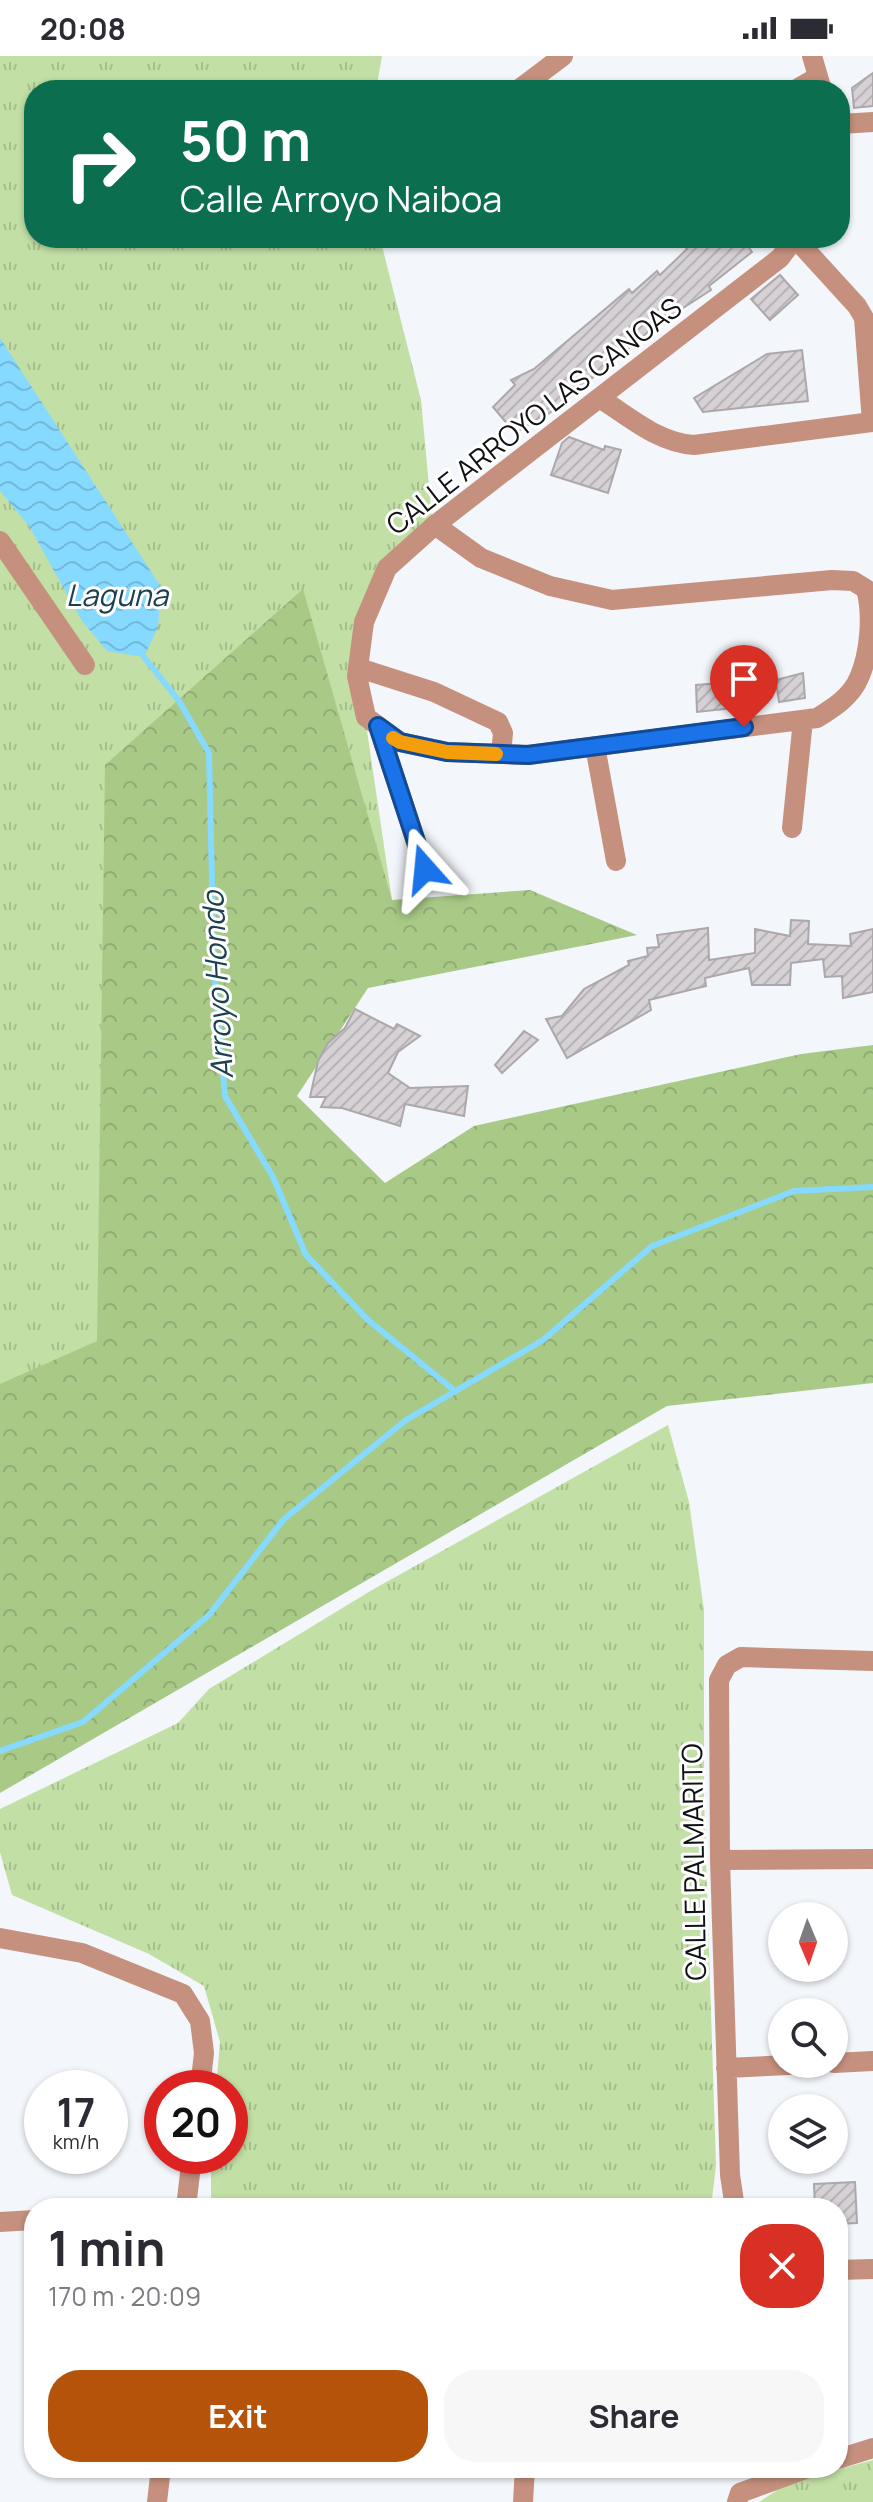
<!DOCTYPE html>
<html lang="en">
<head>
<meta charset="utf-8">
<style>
	:root { --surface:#fff; --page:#f7f7f7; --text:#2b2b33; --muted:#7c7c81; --accent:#b45309 }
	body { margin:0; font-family:Manrope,sans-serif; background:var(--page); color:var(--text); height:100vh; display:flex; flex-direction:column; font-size:30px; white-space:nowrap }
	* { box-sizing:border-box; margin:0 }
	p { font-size:26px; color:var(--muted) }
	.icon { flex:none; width:44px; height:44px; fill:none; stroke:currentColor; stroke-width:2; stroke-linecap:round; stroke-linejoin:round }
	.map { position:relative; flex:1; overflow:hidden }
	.details { position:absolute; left:24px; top:2142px; width:824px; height:280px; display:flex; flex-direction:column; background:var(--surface); border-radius:32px; box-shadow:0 2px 6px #0004 }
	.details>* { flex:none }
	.banner { position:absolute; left:24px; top:24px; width:826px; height:168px; border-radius:32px; box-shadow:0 2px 6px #0004; background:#0b6e4f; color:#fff; overflow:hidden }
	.needle { width:52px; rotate:178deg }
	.tools { position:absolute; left:768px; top:1846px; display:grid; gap:16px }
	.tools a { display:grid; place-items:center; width:80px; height:80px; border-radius:50%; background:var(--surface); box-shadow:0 2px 6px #0004; font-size:40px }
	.speed { position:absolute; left:24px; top:2014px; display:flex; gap:16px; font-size:40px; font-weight:700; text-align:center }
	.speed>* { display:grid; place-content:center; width:104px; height:104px; border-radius:50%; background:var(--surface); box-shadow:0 2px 6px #0004; line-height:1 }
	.speed small { font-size:20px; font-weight:400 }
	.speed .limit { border:12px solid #d22; background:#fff; color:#111 }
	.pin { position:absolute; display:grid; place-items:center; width:68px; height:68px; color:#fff; margin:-82px -34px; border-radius:50% 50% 50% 0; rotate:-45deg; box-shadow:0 0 8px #0007 }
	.pin .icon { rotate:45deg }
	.me { position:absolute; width:88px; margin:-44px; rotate:342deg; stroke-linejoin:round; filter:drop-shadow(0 0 6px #0008) }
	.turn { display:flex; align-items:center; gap:28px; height:168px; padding:0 24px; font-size:36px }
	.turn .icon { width:104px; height:104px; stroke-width:2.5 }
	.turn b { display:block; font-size:56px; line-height:68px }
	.round { display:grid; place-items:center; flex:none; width:84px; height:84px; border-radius:32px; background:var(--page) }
	.overview { display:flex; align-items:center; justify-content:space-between; height:136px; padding:0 24px }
	h1 { font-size:48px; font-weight:700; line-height:60px }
	.primary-button { display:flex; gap:16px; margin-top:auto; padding:16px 24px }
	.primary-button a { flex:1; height:92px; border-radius:32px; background:var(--accent); color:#fff; font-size:32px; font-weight:700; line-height:92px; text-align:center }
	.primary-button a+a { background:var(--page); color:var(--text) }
	.status { display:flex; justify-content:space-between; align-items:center; height:56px; padding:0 40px; background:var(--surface); direction:ltr }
	.status svg { height:22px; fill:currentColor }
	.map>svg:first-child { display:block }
	.grass { fill:url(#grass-tufts) }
	.forest { fill:url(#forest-crowns) }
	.water { fill:url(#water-waves) }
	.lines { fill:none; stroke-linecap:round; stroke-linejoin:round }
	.stream { stroke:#86d9ff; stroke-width:6 }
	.building { fill:url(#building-hatch); stroke:#aca7ab; stroke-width:2 }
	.minor { stroke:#c5907d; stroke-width:20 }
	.route-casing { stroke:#114b97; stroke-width:20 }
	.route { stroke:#1a73e8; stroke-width:14 }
	.slow { stroke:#f59e0b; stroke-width:14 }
	.labels { text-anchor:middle; stroke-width:6; stroke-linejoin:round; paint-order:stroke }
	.street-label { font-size:28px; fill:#101112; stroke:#fff }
	.water-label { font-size:30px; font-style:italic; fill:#1b4151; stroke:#fff }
</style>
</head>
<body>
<div class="status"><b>20:08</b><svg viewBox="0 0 49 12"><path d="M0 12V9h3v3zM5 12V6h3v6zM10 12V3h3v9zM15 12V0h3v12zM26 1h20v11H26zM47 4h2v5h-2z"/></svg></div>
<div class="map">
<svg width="873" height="2446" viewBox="0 0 873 2446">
	<defs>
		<pattern id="grass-tufts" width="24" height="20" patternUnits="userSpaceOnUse" patternTransform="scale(2)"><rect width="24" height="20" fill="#c2dfa5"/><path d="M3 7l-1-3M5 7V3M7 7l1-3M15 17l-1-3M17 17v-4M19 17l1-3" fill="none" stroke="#a6be8d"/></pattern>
		<pattern id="forest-crowns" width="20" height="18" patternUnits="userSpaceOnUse" patternTransform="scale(2)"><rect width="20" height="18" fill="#a9ca87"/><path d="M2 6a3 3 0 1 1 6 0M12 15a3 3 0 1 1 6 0" fill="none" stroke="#90ac74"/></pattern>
		<pattern id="water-waves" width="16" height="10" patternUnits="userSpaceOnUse" patternTransform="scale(2)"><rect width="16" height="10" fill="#86d9ff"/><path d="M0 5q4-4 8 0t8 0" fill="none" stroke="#73b9da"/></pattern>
		<pattern id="building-hatch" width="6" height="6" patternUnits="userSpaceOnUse" patternTransform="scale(2)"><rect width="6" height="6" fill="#d6d1d5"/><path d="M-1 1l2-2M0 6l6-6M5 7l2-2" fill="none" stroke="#b7b2b6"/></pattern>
	</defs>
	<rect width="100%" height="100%" fill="#f3f6fb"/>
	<path class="grass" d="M0 0H382L376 34H34V182H380L421 344 432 462 353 580 392 844 274 1086 0 1695Z
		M668 1369 689 1446 704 1554V1744L716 2109 711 2152H211V2100H230V2032H216L220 1986 204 1930 149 1898 12 1839 0 1796V1753L178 1667 209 1633 372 1534Z
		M873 2404V2446H759L788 2427Z"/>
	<path class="forest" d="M303 533 392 844 530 834 637 879 368 932 297 1040 385 1127 474 1070 801 998 873 989V1327L667 1350 0 1737V1328L97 1285 105 709Z"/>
	<path class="water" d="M0 282 161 531 158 571 144 601 107 595 82 565 29 470 0 435Z"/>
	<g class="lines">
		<path class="stream" d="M144 601 179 645 209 697 214 914 225 1040 273 1121 306 1199 368 1264 455 1335
			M0 1695 83 1666 209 1559 284 1463 406 1364 543 1284 652 1190 794 1135 873 1131"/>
	</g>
	<path class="building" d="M873 17V50L854 52 852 32Z
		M697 182H742L752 196 709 230 711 234 657 269 541 364 540 362 515 377 493 351 515 329 511 324 534 313 629 233 632 237 657 215 660 219 687 193 684 189Z
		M780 219 798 239 770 264 751 243Z
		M802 294 808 345 703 356 694 342 767 298Z
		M569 381 604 394 605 390 621 394 608 437 551 419 562 387Z
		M803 617 805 642 779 646 777 632 753 650 697 656 696 629 760 624V628Z
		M791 864 809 865 808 888 851 890 850 878 873 873V936L843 942 842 920 825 921 823 903 791 907 790 929H752L749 912 705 922 706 930 649 944 651 954 567 1002 546 963 562 960 584 933 629 909 628 905 648 900 647 892 659 891 657 879 708 872 709 904 755 897V873L790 880Z
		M355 953 394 973 397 968 420 980 398 996 388 1017 410 1032 468 1030 464 1060 405 1048 400 1070 342 1052 321 1051 326 1041H310L318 1005 328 987 345 972Z
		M524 975 538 984 502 1017 495 1009Z
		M855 2126 857 2167 838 2168V2152H815L814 2128Z"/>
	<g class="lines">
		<path class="minor" d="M812 0 822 34
			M518 34 563 0
			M795 34 816 22
			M841 68 873 66
			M601 343C631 362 659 387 694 389L872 366 864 262 857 250 795 182
			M435 469 481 502 550 530 612 544 832 524 853 525 866 533C873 559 870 597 859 622 851 641 833 652 817 662L528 699 447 696 400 686 366 661 357 620 364 566 387 512 435 469 780 202 795 182
			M0 485 85 609
			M359 612 434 636 498 666 503 677 501 698
			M378 670 425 813
			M595 690 616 805
			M792 772 803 664
			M720 1804 873 1803
			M0 1882 82 1897 183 1938 200 1965 204 1997 200 2032
			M834 2007 873 2005
			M726 2012 810 2008
			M186 2152 192 2100
			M735 2152 730 2119 720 1804 719 1624 727 1609 741 1601 873 1605
			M0 2166 34 2164
			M838 2214 873 2213
			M838 2403 873 2392
			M157 2446 161 2412
			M523 2446 525 2412
			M737 2446 740 2437 808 2412"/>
	</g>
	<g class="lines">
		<g class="route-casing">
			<path id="route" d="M425 813 378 670 400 686 447 696 528 699 744 671"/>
		</g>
		<use href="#route" class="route"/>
		<path class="slow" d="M393 682 400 686 447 696 496 698"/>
	</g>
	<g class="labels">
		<g class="street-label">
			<text transform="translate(534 360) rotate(-38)" y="10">CALLE ARROYO LAS CANOAS</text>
			<text transform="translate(694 1806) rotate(-91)" y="10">CALLE PALMARITO</text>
		</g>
		<g class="water-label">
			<text x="117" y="550">Laguna</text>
			<text transform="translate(218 929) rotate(-93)" y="10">Arroyo Hondo</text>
		</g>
	</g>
</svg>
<div class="tools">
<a><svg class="needle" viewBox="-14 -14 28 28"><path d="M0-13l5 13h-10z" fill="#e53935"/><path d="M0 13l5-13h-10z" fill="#7c7c81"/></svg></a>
<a><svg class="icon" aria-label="search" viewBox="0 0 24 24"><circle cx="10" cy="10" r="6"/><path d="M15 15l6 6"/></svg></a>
<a><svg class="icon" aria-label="layers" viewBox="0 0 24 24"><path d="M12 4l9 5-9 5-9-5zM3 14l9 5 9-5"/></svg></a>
</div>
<div class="speed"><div>17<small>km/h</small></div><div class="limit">20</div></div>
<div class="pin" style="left:744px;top:671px;background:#d93025"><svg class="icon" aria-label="arrive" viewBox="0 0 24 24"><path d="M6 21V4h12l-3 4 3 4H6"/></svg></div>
<svg class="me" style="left:425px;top:813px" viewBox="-20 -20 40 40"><path d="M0-17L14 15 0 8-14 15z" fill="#1a73e8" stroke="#fff" stroke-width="4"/></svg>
<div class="banner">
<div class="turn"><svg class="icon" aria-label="right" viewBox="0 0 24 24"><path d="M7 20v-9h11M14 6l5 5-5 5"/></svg><div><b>50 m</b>Calle Arroyo Naiboa</div></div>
</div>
<section class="details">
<div class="overview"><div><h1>1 min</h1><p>170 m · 20:09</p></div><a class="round" style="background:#d93025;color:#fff"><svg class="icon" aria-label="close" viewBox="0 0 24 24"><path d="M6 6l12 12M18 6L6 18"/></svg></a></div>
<div class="primary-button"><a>Exit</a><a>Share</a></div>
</section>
</div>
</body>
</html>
